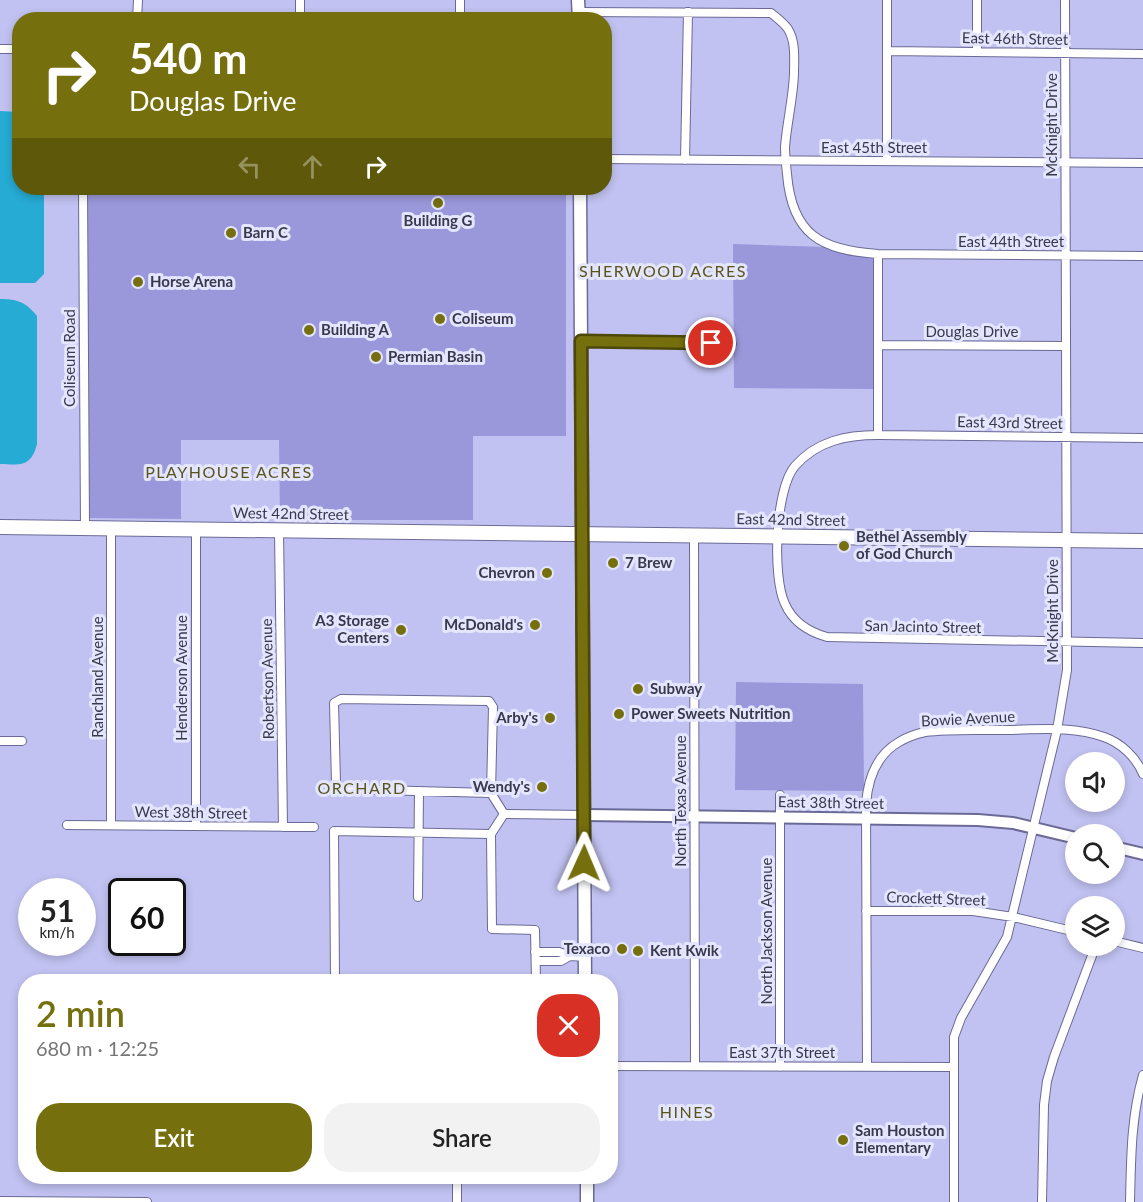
<!DOCTYPE html>
<html lang="en">
<head>
<meta charset="utf-8">
<style>
	:root { --surface:#fff; --page:#f2f2f2; --text:#222; --muted:#767676; --accent:#766f0e }
	body { margin:0; font-family:Lato,sans-serif; background:var(--page); color:var(--text); height:100vh; display:flex; flex-direction:column; font-size:22px; white-space:nowrap }
	* { box-sizing:border-box; margin:0 }
	p { font-size:20px; color:var(--muted) }
	.icon { flex:none; width:33px; height:33px; fill:none; stroke:currentColor; stroke-width:2; stroke-linecap:round; stroke-linejoin:round }
	.map { position:relative; flex:1; overflow:hidden }
	.panel { position:absolute; left:18px; top:974px; width:600px; height:210px; display:flex; flex-direction:column; background:var(--surface); border-radius:24px; box-shadow:0 3px 9px #0003 }
	.panel>* { flex:none }
	.hud { position:absolute; left:12px; top:12px; width:600px; height:183px; border-radius:24px; box-shadow:0 3px 9px #0003; background:#766f0e; color:#fff; overflow:hidden }
	.tools { position:absolute; left:1065px; top:752px; display:grid; gap:12px }
	.tools a { display:grid; place-items:center; width:60px; height:60px; border-radius:50%; background:var(--surface); box-shadow:0 3px 9px #0003; font-size:30px }
	.speed { position:absolute; left:18px; top:878px; display:flex; gap:12px; font-size:30px; font-weight:700; text-align:center }
	.speed>* { display:grid; place-content:center; width:78px; height:78px; border-radius:50%; background:var(--surface); box-shadow:0 3px 9px #0003; line-height:1 }
	.speed small { font-size:15px; font-weight:400 }
	.speed .limit { border:3px solid #111; border-radius:9px; background:#fff; color:#111 }
	.pin { position:absolute; display:grid; place-items:center; width:51px; height:51px; color:#fff; margin:-26px; border:3px solid #fff; border-radius:50%; box-shadow:0 2px 6px #0007 }
	.me { position:absolute; width:66px; margin:-33px; rotate:1deg; stroke-linejoin:round; filter:drop-shadow(0 0 4px #0008) }
	.turn { display:flex; align-items:center; gap:21px; height:126px; padding:0 18px; font-size:27px }
	.turn .icon { width:78px; height:78px; stroke-width:2.5 }
	.turn b { display:block; font-size:42px; line-height:51px }
	.lanes { display:flex; align-items:center; height:57px; padding:0 18px; background:#0003; justify-content:center; gap:30px; direction:ltr }
	.lanes .off { opacity:.35 }
	.round { display:grid; place-items:center; flex:none; width:63px; height:63px; border-radius:24px; background:var(--page) }
	.summary { display:flex; align-items:center; justify-content:space-between; height:102px; padding:0 18px }
	h1 { font-size:36px; font-weight:600; line-height:45px; color:var(--accent) }
	.button { display:flex; gap:12px; margin-top:auto; padding:12px 18px }
	.button a { flex:1; height:69px; border-radius:24px; background:var(--accent); color:#fff; font-size:24px; font-weight:600; line-height:69px; text-align:center }
	.button a+a { background:var(--page); color:var(--text) }
	.map>svg:first-child { display:block }
	.green { fill:#9a98db }
	.water { fill:#26abd5 }
	.lines { fill:none; stroke-linecap:round; stroke-linejoin:round }
	.street-casing { stroke:#6b6a96; stroke-width:10 }
	.secondary-casing { stroke:#6b6a96; stroke-width:14 }
	.primary-casing { stroke:#6b6a96; stroke-width:15 }
	.highway-casing { stroke:#6b6a96; stroke-width:16 }
	.street { stroke:#fff; stroke-width:8 }
	.secondary { stroke:#fff; stroke-width:10 }
	.primary { stroke:#fff; stroke-width:12 }
	.highway { stroke:#fff; stroke-width:14 }
	.route-casing { stroke:#4d4809; stroke-width:15 }
	.route { stroke:#766f0e; stroke-width:10 }
	.poi-dot { fill:#766f0e; stroke:#e4e5fe; stroke-width:2 }
	.labels { text-anchor:middle; stroke-width:6; stroke-linejoin:round; paint-order:stroke }
	.street-label { font-size:15px; fill:#39394c; stroke:#e4e5fe }
	.poi-label { font-size:15px; font-weight:bold; fill:#39394c; stroke:#e4e5fe; text-anchor:start }
	.neighbourhood-label { font-size:16px; letter-spacing:1.5px; fill:#595418; stroke:#e4e5fe }
</style>
</head>
<body>
<div class="map">
<svg width="1143" height="1202" viewBox="0 0 1143 1202">
	<rect width="100%" height="100%" fill="#c2c2f2"/>
	<path class="green" d="M88 188H433L434 192H566V436H473V520H280L279 440H181V519L88 518Z
		M733 244 826 247 878 254V389L734 388Z
		M736 682 863 684 864 791 735 790Z"/>
	<path class="water" d="M0 111 19 112 20 188H44V274L35 283H0Z
		M0 299C17 299 26 302 37 316V444C31 467 21 465 0 464Z"/>
	<g class="lines">
		<g class="street-casing">
			<path id="street" d="M977 0V52
				M579 12 771 13C777 18 784 23 788 29 796 42 794 59 794 74 793 99 787 122 785 147 785 156 786 165 787 174 792 235 821 250 878 254L1143 256
				M137 20 138 0
				M300 20V0
				M460 20V0
				M0 49H20
				M887 51 1143 54
				M604 159 1143 163
				M685 160 688 12
				M887 161V0
				M83 188 85 528
				M581 341 732 344
				M878 345 1066 346
				M878 435V254
				M1143 438 878 435C846 435 817 441 795 466 775 489 772 577 785 604 793 622 809 632 827 637L1143 643
				M111 528V825
				M196 529V826
				M279 531 283 827
				M694 536 695 1066
				M0 741H22
				M491 793 342 789 336 783 334 703 341 699 489 701 493 707 491 793 504 814
				M504 814 491 834 492 929 535 930 536 981
				M504 814 584 815
				M67 825 314 827
				M418 897 419 791
				M866 911H973L1013 917 1076 932
				M1114 941 1143 948
				M535 952H559L570 956 585 957
				M536 961H561L570 956
				M335 981 334 831 491 834
				M610 1066 953 1067
				M780 1067V795
				M867 1067 866 804C868 779 876 755 899 742 907 737 916 734 925 732 949 729 975 730 999 730 1033 730 1072 725 1104 737 1121 743 1136 757 1143 774
				M457 1176V1202
				M0 1201 147 1202
				M954 1202V1037L961 1018 1007 937 1057 730 1067 670 1065 0
				M1042 1202 1044 1105 1047 1081 1054 1057 1096 945
				M1130 1202C1131 1159 1131 1117 1143 1075"/>
		</g>
		<g class="secondary-casing">
			<path id="secondary" d="M584 815 978 820 1013 823 1076 838
				M1114 847 1143 854"/>
		</g>
		<g class="primary-casing">
			<path id="primary" d="M578 0 579 20
				M580 188 585 981
				M587 1176V1202"/>
		</g>
		<g class="highway-casing">
			<path id="highway" d="M0 527 1143 541"/>
		</g>
		<use href="#street" class="street"/>
		<use href="#secondary" class="secondary"/>
		<use href="#primary" class="primary"/>
		<use href="#highway" class="highway"/>
	</g>
	<g class="lines">
		<g class="route-casing">
			<path id="route" d="M584 863 581 341 711 343"/>
		</g>
		<use href="#route" class="route"/>
	</g>
	<g class="poi-dot">
		<circle cx="438" cy="203" r="6"/>
		<circle cx="231" cy="233" r="6"/>
		<circle cx="138" cy="282" r="6"/>
		<circle cx="440" cy="319" r="6"/>
		<circle cx="309" cy="330" r="6"/>
		<circle cx="376" cy="357" r="6"/>
		<circle cx="844" cy="546" r="6"/>
		<circle cx="613" cy="563" r="6"/>
		<circle cx="547" cy="573" r="6"/>
		<circle cx="535" cy="625" r="6"/>
		<circle cx="401" cy="630" r="6"/>
		<circle cx="638" cy="689" r="6"/>
		<circle cx="619" cy="714" r="6"/>
		<circle cx="550" cy="718" r="6"/>
		<circle cx="542" cy="787" r="6"/>
		<circle cx="622" cy="949" r="6"/>
		<circle cx="638" cy="951" r="6"/>
		<circle cx="843" cy="1140" r="6"/>
	</g>
	<g class="labels">
		<g class="street-label">
			<text transform="translate(1015 39) rotate(1)" y="5">East 46th Street</text>
			<text transform="translate(1052 125) rotate(-90)" y="5">McKnight Drive</text>
			<text x="874" y="153">East 45th Street</text>
			<text x="1011" y="247">East 44th Street</text>
			<text x="972" y="337">Douglas Drive</text>
			<text transform="translate(70 358) rotate(-90)" y="5">Coliseum Road</text>
			<text transform="translate(1010 423) rotate(1)" y="5">East 43rd Street</text>
			<text transform="translate(291 514) rotate(1)" y="5">West 42nd Street</text>
			<text transform="translate(791 520) rotate(1)" y="5">East 42nd Street</text>
			<text transform="translate(1053 611) rotate(-90)" y="5">McKnight Drive</text>
			<text transform="translate(923 627) rotate(1)" y="5">San Jacinto Street</text>
			<text transform="translate(98 677) rotate(-90)" y="5">Ranchland Avenue</text>
			<text transform="translate(182 678) rotate(-90)" y="5">Henderson Avenue</text>
			<text transform="translate(268 679) rotate(-91)" y="5">Robertson Avenue</text>
			<text transform="translate(968 719) rotate(-3)" y="5">Bowie Avenue</text>
			<text transform="translate(681 801) rotate(-90)" y="5">North Texas Avenue</text>
			<text transform="translate(831 803) rotate(1)" y="5">East 38th Street</text>
			<text transform="translate(191 813) rotate(1)" y="5">West 38th Street</text>
			<text transform="translate(936 899) rotate(2)" y="5">Crockett Street</text>
			<text transform="translate(767 931) rotate(-90)" y="5">North Jackson Avenue</text>
			<text x="782" y="1058">East 37th Street</text>
		</g>
		<g class="poi-label">
			<text x="438" y="226" text-anchor="middle">Building G</text>
			<text x="243" y="238">Barn C</text>
			<text x="150" y="287">Horse Arena</text>
			<text x="452" y="324">Coliseum</text>
			<text x="321" y="335">Building A</text>
			<text x="388" y="362">Permian Basin</text>
			<text x="856" y="542">Bethel Assembly<tspan x="856" dy="17">of God Church</tspan></text>
			<text x="625" y="568">7 Brew</text>
			<text x="535" y="578" text-anchor="end">Chevron</text>
			<text x="389" y="626" text-anchor="end">A3 Storage<tspan x="389" dy="17">Centers</tspan></text>
			<text x="523" y="630" text-anchor="end">McDonald's</text>
			<text x="650" y="694">Subway</text>
			<text x="631" y="719">Power Sweets Nutrition</text>
			<text x="538" y="723" text-anchor="end">Arby's</text>
			<text x="530" y="792" text-anchor="end">Wendy's</text>
			<text x="610" y="954" text-anchor="end">Texaco</text>
			<text x="650" y="956">Kent Kwik</text>
			<text x="855" y="1136">Sam Houston<tspan x="855" dy="17">Elementary</tspan></text>
		</g>
		<g class="neighbourhood-label">
			<text x="663" y="277">SHERWOOD ACRES</text>
			<text x="229" y="478">PLAYHOUSE ACRES</text>
			<text x="362" y="794">ORCHARD</text>
			<text x="687" y="1118">HINES</text>
		</g>
	</g>
</svg>
<div class="tools">
<a><svg class="icon" aria-label="sound" viewBox="0 0 24 24"><path d="M4 9h4l5-4v14l-5-4H4zM17 9q2 3 0 6"/></svg></a>
<a><svg class="icon" aria-label="search" viewBox="0 0 24 24"><circle cx="10" cy="10" r="6"/><path d="M15 15l6 6"/></svg></a>
<a><svg class="icon" aria-label="layers" viewBox="0 0 24 24"><path d="M12 4l9 5-9 5-9-5zM3 14l9 5 9-5"/></svg></a>
</div>
<div class="speed"><div>51<small>km/h</small></div><div class="limit">60</div></div>
<div class="pin" style="left:711px;top:343px;background:#d93025"><svg class="icon" aria-label="arrive" viewBox="0 0 24 24"><path d="M6 21V4h12l-3 4 3 4H6"/></svg></div>
<svg class="me" style="left:584px;top:863px" viewBox="-20 -20 40 40"><path d="M0-17L14 15 0 8-14 15z" fill="#766f0e" stroke="#fff" stroke-width="4"/></svg>
<div class="hud">
<div class="turn"><svg class="icon" aria-label="right" viewBox="0 0 24 24"><path d="M7 20v-9h11M14 6l5 5-5 5"/></svg><div><b>540 m</b>Douglas Drive</div></div>
<div class="lanes"><svg class="icon off" aria-label="left" viewBox="0 0 24 24"><path d="M17 20v-9H6M10 6l-5 5 5 5"/></svg><svg class="icon off" aria-label="ahead" viewBox="0 0 24 24"><path d="M12 20V5M6 11l6-6 6 6"/></svg><svg class="icon" aria-label="right" viewBox="0 0 24 24"><path d="M7 20v-9h11M14 6l5 5-5 5"/></svg></div>
</div>
<section class="panel">
<div class="summary"><div><h1>2 min</h1><p>680 m · 12:25</p></div><a class="round" style="background:#d93025;color:#fff"><svg class="icon" aria-label="close" viewBox="0 0 24 24"><path d="M6 6l12 12M18 6L6 18"/></svg></a></div>
<div class="button"><a>Exit</a><a>Share</a></div>
</section>
</div>
</body>
</html>
